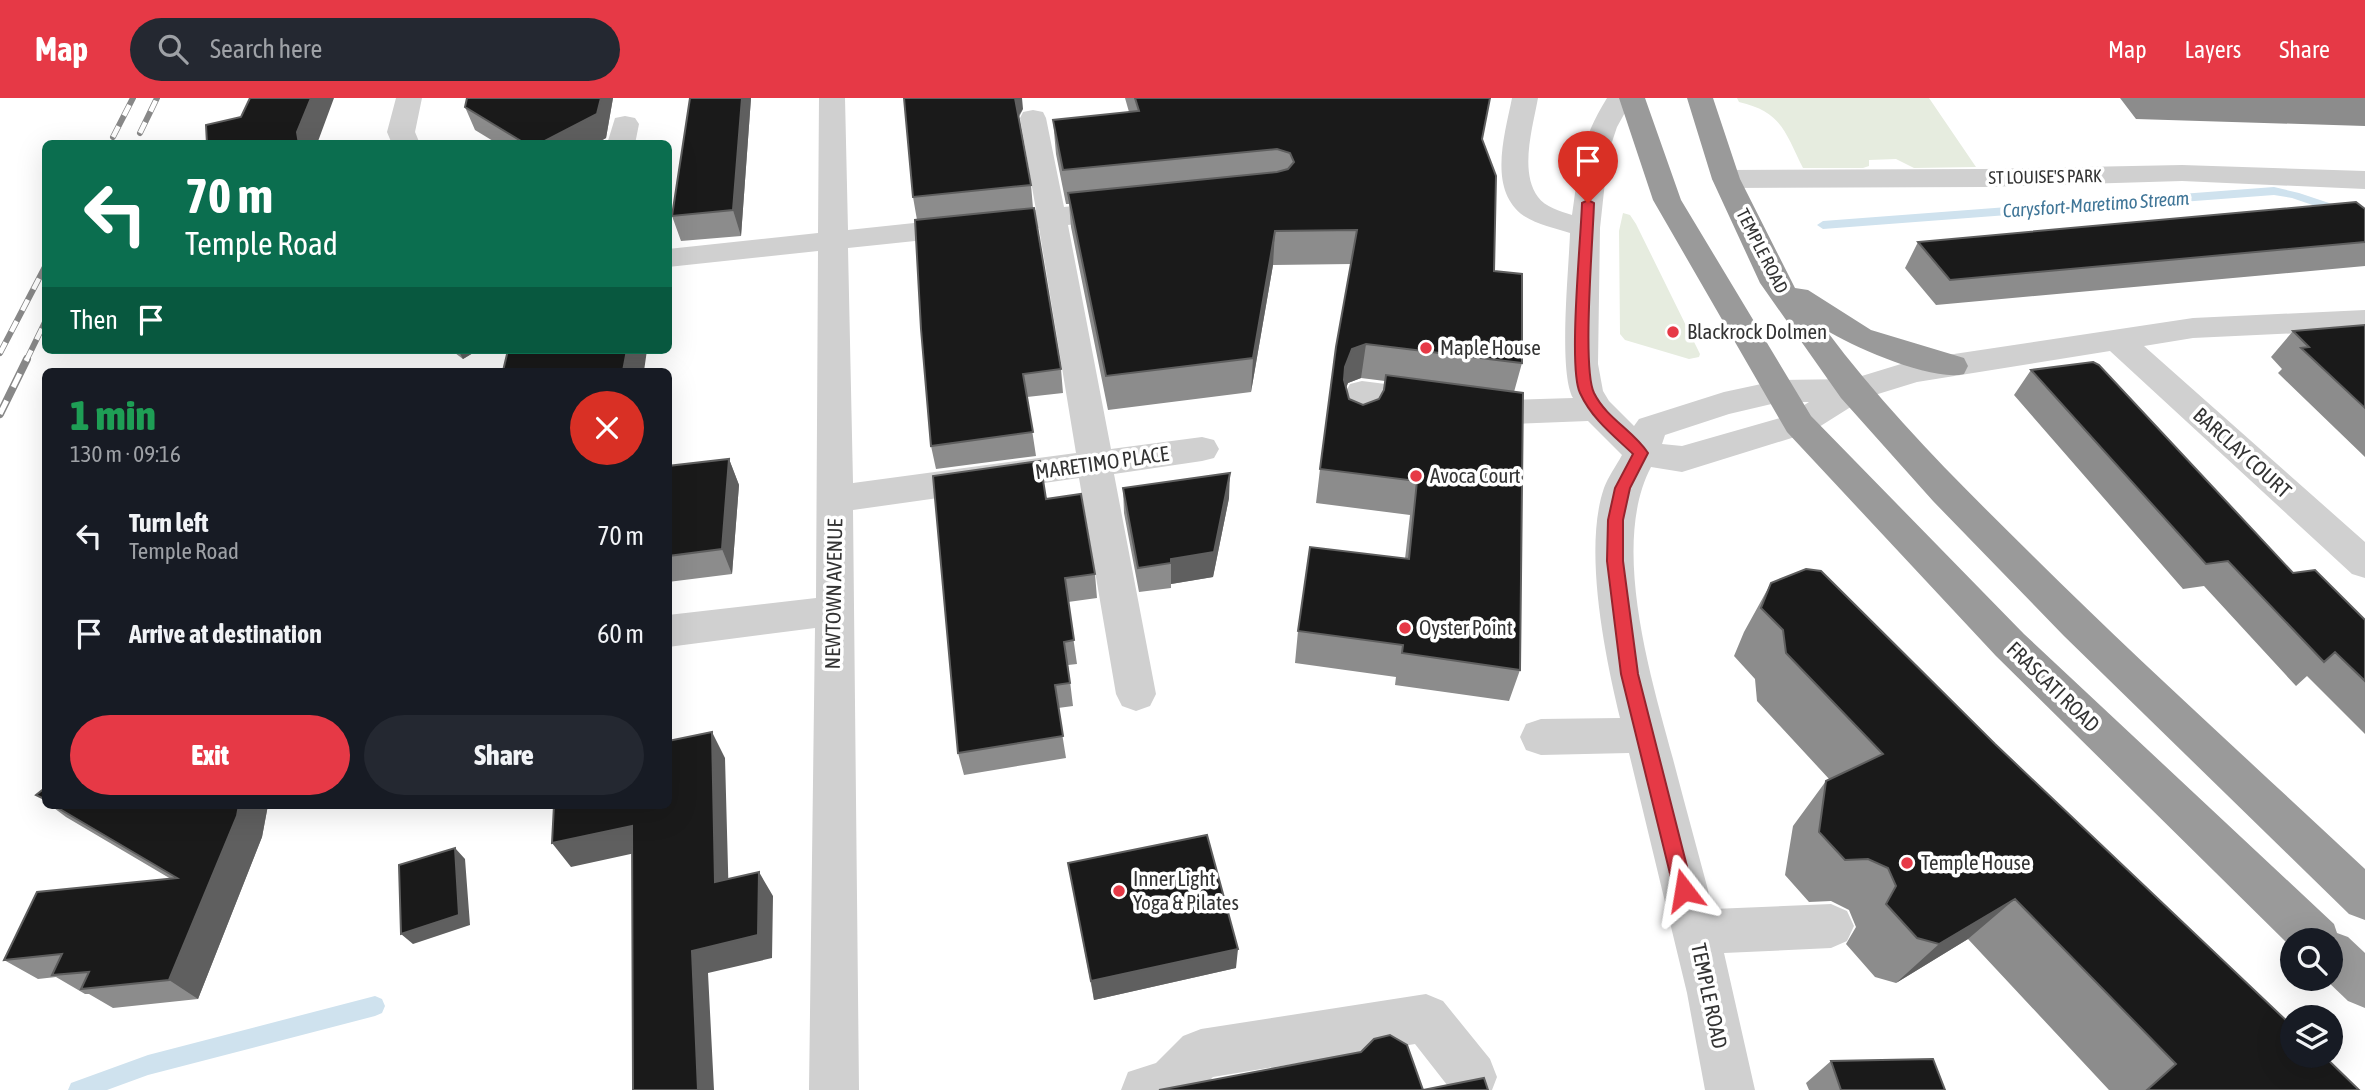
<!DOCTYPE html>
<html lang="en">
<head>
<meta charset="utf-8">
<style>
	:root { --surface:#171b24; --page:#242831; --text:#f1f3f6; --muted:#9ea1a6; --accent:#e63946 }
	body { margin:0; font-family:"Asap Condensed",sans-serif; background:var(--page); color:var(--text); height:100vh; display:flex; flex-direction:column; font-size:26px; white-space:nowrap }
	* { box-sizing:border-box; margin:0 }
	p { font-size:23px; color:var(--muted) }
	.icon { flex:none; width:38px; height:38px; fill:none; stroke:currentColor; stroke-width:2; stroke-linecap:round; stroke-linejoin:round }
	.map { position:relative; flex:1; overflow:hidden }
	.sheet { position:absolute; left:42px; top:270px; width:630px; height:441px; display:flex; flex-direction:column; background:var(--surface); border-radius:10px; box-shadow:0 7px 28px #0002 }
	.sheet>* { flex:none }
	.hud { position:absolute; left:42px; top:42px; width:630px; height:214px; border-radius:10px; box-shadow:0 7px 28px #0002; background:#0b6e4f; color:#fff; overflow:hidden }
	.tools { position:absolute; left:2280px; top:830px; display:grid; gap:14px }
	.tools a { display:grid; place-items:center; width:63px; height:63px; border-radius:50%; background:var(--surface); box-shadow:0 7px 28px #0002; font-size:35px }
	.pin { position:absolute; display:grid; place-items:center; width:60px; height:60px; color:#fff; margin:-72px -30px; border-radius:50% 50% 50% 0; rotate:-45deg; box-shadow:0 0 7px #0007 }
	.pin .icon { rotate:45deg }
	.me { position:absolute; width:77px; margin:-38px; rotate:346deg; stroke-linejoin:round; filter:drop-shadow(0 0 5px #0008) }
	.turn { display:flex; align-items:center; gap:24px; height:147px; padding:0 28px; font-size:32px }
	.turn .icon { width:91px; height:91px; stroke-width:2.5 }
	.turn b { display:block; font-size:49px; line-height:60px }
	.then { display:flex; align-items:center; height:66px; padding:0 28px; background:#0003; gap:14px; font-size:26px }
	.round { display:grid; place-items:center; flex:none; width:74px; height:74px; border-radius:37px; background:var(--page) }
	.overview { display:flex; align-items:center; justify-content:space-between; height:119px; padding:0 28px }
	h1 { font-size:42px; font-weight:800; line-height:52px; color:#1e9e55 }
	.cta { display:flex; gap:14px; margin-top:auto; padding:14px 28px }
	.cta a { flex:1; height:80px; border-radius:42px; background:var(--accent); color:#fff; font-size:28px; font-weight:800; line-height:80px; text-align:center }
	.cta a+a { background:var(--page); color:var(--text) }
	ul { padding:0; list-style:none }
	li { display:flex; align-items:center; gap:21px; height:98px; padding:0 28px }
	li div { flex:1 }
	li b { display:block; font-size:26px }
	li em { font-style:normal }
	header { display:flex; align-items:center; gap:42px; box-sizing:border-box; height:98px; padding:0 35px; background:var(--accent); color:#fff }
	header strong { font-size:33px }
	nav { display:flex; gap:38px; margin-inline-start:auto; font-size:24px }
	.search { width:490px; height:63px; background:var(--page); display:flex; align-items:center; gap:18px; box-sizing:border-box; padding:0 24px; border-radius:38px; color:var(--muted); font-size:26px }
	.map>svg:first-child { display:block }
	.green { fill:#e6ecdf }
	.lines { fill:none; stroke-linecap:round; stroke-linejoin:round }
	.stream { fill:#cfe2ee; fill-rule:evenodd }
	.minor { fill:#d0d0d0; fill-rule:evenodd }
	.highway { fill:#9a9a9a; fill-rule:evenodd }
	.rail-far1-casing { stroke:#888; stroke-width:6 }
	.rail-casing { stroke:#888; stroke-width:8 }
	.rail-far1 { stroke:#fff; stroke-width:4.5; stroke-dasharray:12; stroke-linecap:butt }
	.rail { stroke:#fff; stroke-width:5; stroke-dasharray:15; stroke-linecap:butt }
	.wall { fill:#8c8c8c; fill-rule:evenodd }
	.shaded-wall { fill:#5f5f5f }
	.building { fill:#1a1a1a; stroke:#5f5f5f; stroke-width:2 }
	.route { fill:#e63946; stroke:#96252e; stroke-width:2 }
	.poi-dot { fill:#e63946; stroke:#fff; stroke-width:2.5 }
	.labels { text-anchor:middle; stroke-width:7; stroke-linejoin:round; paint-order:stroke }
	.far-street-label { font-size:18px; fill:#333; stroke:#fff }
	.far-water-label { font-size:19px; font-style:italic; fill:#3f7597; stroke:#fff }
	.poi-label { font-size:21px; fill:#333; stroke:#fff; text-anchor:start }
	.street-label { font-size:21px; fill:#333; stroke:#fff }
</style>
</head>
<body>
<header>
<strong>Map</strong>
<div class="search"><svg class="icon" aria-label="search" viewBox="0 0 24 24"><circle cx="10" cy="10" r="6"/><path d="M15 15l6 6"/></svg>Search here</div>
<nav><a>Map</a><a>Layers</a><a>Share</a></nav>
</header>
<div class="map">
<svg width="2365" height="992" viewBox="0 0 2365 992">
	<rect width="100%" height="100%" fill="#fff"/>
	<path class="green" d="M1737 0H1929L1976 69 1914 70 1896 61 1869 62V68L1863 70H1803C1785 34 1782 14 1739 4Z
		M1623 115 1630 117 1636 126 1700 256 1699 259 1689 261 1625 242 1620 236 1619 133Z"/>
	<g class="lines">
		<path class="stream" d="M2274 89 2299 95 2365 117V125L2292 100 2274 97 1823 131 1817 127 1823 123Z
			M375 898 382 901 385 908 382 915 375 918 148 977 107 992H68L71 985 148 957Z"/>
		<path class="minor" d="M396 0H422L415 34 420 46H392L387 34Z
			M819 0H845L848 132 1036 112 1020 20 1023 14 1033 12 1043 14 1046 20 1064 109 1122 103 1132 106 1137 112 1132 118 1068 127 1111 351 1202 339 1214 342 1219 351 1214 360 1202 363 1114 376 1156 596 1150 608 1136 613 1122 608 1116 596 1079 380 853 412 859 992H809L815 530 668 549V517L816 500 818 153 668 169V151L818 135ZM1039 130 1076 355 853 385 848 150Z
			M1512 0H1538C1533 28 1519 74 1538 99 1545 109 1560 113 1572 117 1579 67 1580 44 1607 0H1633L1617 29 1608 56 1600 130 1598 266 1603 293 1609 303 1634 328 1639 321 1724 294 1780 282 1852 281 1914 262 2193 220 2365 212V232L2193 240 2144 248 2365 444V480L2352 476 2110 253 1917 284 1865 300 1811 334 1682 374 1651 369C1610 447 1651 580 1673 661 1686 711 1700 761 1713 811L1831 806 1847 813 1854 828 1847 843 1831 850 1724 855 1755 992H1705L1687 895 1629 655 1541 657 1526 652 1520 639 1526 626 1541 621 1620 620C1605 558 1583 451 1604 390 1608 379 1616 368 1622 357L1588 323 1511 326 1378 308 1376 326 1371 334 1359 338 1347 334C1339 321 1342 299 1350 286L1362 283 1511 302 1573 300C1558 273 1569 170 1570 135 1555 130 1538 127 1524 118 1487 92 1505 36 1512 0ZM1780 304H1809L1787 318 1682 348 1662 346 1665 337 1729 316Z
			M625 18 635 20 639 26 635 46H607L615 20Z
			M2182 67 2365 73V91L2182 83 1984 89 1726 90 1716 87 1712 81 1716 75 1726 72 1984 71Z
			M1426 896 1443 903 1490 961 1497 979 1492 992H1451L1415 946 1213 979 1200 992H1121L1128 974 1156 965 1183 938 1201 931Z"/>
		<path class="highway" d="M1619 0H1645L1681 102 1811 318 2024 536 2334 826 2337 835 2348 839 2365 855V910L2348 903 2324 880H2331V842H2292V850L1996 558 1787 334 1653 102Z
			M1687 0H1713L1740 81 1795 190 1808 192 1871 232 1964 260 1968 268 1964 276C1933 284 1853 249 1826 232 1887 314 1960 386 2033 458 2141 565 2254 667 2365 771V822L2349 816 2064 538 1933 403 1841 300 1760 185 1712 81Z"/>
		<g class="rail-far1-casing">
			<path id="rail-far1" d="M140 35 157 0
				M113 39 133 0
				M0 255 46 167
				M26 263 46 222"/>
		</g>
		<g class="rail-casing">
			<path id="rail" d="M0 316 27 261"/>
		</g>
		<use href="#rail-far1" class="rail-far1"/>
		<use href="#rail" class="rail"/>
	</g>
	<path class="wall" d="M467 0H613L606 40 595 46H498L475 32 465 9Z
		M690 0H751L741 138 681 143 672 118Z
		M1125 0H1490L1482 41 1494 173 1522 265 1514 294 1520 572 1509 603 1395 587 1396 579 1295 565 1298 533 1405 461 1410 417 1316 405 1320 371 1351 166 1273 167 1251 294 1108 312 1071 129 1069 106H1066L1056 56 1053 22 1129 14ZM1361 280 1385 283 1383 294 1379 301 1363 307 1349 301 1346 289 1348 285Z
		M2120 0H2365V28L2136 21Z
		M1023 11 1019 19 1031 87 1033 110 1061 271 1063 295 1027 299 1036 358 936 371 931 348 917 122 913 99Z
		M2365 111V168L1936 207 1905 170 1918 144Z
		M2365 227V359L2278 275 2282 271 2271 259 2293 233Z
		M451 252H478L463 261Z
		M2031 272 2293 475 2365 522V636L2307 578 2296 588 2204 488 2183 491 2014 297Z
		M729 361 739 387 732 476 668 484V368Z
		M1123 390 1229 400 1213 479 1171 486V490L1139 494 1124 415Z
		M1046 401 1095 476 1097 500 1068 504 1077 566 1068 567 1073 608 1058 610 1066 660 964 677 958 655Z
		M1771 485 1995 646 2359 992H2109L1968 841 1896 885 1875 879 1846 846 1856 829 1849 812 1831 803 1809 804 1785 777 1793 728 1826 683 1830 682 1757 603 1755 581 1734 558 1744 534Z
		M50 707H268L262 739 198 901 113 910 89 896H85L56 879 38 881 4 862 171 781 66 719Z
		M1068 765 1236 870 1094 902Z
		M1831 963 1945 992H1809L1806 985Z"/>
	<path class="shaded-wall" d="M311 0H334L317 46H299L297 34Z
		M601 0H613L606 40 595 46H539Z
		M742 0H751L741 138 733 112Z
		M1015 0H1022L1023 11 1017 20Z
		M1275 133 1273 167 1251 294 1253 260Z
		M1366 246 1361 280 1348 285 1341 303 1345 269 1352 251Z
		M458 252H478L463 261Z
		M627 252H647L644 273H623Z
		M729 361 739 387 732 476 722 451Z
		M1230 375 1229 400 1213 479 1171 486V461Z
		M712 634 725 660 729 807 715 784Z
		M239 707H268L262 739 198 901 169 882Z
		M632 728 649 752 571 769 552 745Z
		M455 750 465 761 470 827 413 846 401 836Z
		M759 774 773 798 772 860 708 875 714 992H698L692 853Z
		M2015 801 1968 841 1896 885 1939 846Z
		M1238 851 1236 870 1094 902 1091 883Z"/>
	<path class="building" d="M250 0H311L297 34 299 46H207L206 27 241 19Z
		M467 0H601L597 16 539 46H526L465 9Z
		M690 0H742L733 112 672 118Z
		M904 0H1015L1031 87 913 99Z
		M1135 0H1490L1482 41 1496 78 1494 173 1522 176V265L1366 246 1352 251 1345 269 1344 282 1349 301 1363 307 1379 301 1384 292 1386 277 1523 295 1520 572 1402 555 1403 547 1298 533 1310 449 1409 461 1417 383 1320 371 1336 249 1357 132 1275 133 1253 260 1106 278 1068 95 1277 74 1288 71 1294 64 1290 55 1277 51 1063 72 1053 22 1139 13Z
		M2356 104 2365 111V144L1950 182 1918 144Z
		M1034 110 1061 271 1023 276 1033 334 931 348 921 231 915 122Z
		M2365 227V310L2301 250 2309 249 2293 233Z
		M508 252H627L623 273H503Z
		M2093 264 2099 267 2293 475 2315 472 2365 522V583L2335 554 2324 564 2228 463 2206 466 2031 272Z
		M729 361 722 451 668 458V368Z
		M1040 363 1046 401 1081 396 1095 476 1065 480 1074 542 1064 544 1070 585 1055 587 1063 638 958 655 933 378Z
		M1230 375 1214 454 1171 461V465L1138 470 1123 390Z
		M1806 471 1821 473 1995 646 2292 928V957H2323L2359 992H2147L2176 966 2015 801 1939 846 1917 840 1886 806 1896 788 1888 770 1868 761 1845 762 1819 734 1826 683 1883 656 1786 555 1783 532 1761 510 1771 485Z
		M712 634 715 784 759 774 758 837 692 853 698 992H633L632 728 552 745 554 707H668V643Z
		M46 689V702L36 697Z
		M53 707H239L237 718 169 882 81 891 89 874 52 877 62 856 4 862 37 794 177 780Z
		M1207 737 1238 851 1091 883 1068 765Z
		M455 750 459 817 401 836 399 767Z
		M1390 937 1407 947 1423 992H1159L1361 954 1374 941Z
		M1933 961 1945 992H1841L1831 963Z
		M1484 980 1488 992H1423Z"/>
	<path class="route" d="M1588 102 1594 105C1593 141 1582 270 1594 295 1607 321 1633 332 1648 355L1630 390 1623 422V463L1638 576 1693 792 1691 798 1684 801 1677 798 1674 792 1621 576 1607 463 1608 422 1615 390 1633 356C1613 337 1592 321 1580 295 1568 270 1581 141 1582 105Z"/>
	<g class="poi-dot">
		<circle cx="1673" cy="234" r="7"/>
		<circle cx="1426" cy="250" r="7"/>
		<circle cx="1416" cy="378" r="7"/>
		<circle cx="1405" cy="530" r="7"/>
		<circle cx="1907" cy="765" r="7"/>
		<circle cx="1119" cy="793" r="7"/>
	</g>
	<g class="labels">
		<g class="far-street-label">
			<text transform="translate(2045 79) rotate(-1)" y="6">ST LOUISE'S PARK</text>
			<text transform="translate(1762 153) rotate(63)" y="6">TEMPLE ROAD</text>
		</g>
		<g class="far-water-label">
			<text transform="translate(2096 106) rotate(-4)" y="7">Carysfort-Maretimo Stream</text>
		</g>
		<g class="poi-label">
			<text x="1687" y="241">Blackrock Dolmen</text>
			<text x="1440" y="257">Maple House</text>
			<text x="1430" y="385">Avoca Court</text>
			<text x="1419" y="537">Oyster Point</text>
			<text x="1921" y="772">Temple House</text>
			<text x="1133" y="788">Inner Light<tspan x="1133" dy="24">Yoga &amp; Pilates</tspan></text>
		</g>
		<g class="street-label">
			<text transform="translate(2242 355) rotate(42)" y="7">BARCLAY COURT</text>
			<text transform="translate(1102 365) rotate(-8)" y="7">MARETIMO PLACE</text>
			<text transform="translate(834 496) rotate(-89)" y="7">NEWTOWN AVENUE</text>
			<text transform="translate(2053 589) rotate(44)" y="7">FRASCATI ROAD</text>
			<text transform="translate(1709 898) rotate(78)" y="7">TEMPLE ROAD</text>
		</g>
	</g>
</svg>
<div class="tools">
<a><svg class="icon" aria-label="search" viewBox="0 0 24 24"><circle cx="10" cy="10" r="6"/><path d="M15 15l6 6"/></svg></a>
<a><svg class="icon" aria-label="layers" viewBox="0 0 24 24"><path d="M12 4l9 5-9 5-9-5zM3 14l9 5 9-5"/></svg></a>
</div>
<div class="pin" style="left:1588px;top:105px;background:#d93025"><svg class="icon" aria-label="arrive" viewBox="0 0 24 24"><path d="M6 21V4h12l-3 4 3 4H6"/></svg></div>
<svg class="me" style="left:1684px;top:792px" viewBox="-20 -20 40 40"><path d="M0-17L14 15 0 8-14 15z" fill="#e63946" stroke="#fff" stroke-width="4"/></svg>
<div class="hud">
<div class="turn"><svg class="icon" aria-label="left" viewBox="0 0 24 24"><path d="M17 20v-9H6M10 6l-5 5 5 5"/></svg><div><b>70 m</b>Temple Road</div></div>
<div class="then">Then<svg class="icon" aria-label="arrive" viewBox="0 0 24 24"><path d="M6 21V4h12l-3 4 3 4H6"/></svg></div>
</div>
<section class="sheet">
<div class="overview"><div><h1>1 min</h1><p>130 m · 09:16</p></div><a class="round" style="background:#d93025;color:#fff"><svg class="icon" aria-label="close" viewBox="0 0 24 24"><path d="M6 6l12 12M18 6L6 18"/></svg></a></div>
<ul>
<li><svg class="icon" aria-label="left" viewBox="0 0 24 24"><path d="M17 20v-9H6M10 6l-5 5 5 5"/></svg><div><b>Turn left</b><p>Temple Road</p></div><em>70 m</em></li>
<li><svg class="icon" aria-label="arrive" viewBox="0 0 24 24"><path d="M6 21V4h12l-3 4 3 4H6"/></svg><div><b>Arrive at destination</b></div><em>60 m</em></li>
</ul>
<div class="cta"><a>Exit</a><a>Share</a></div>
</section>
</div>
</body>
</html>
